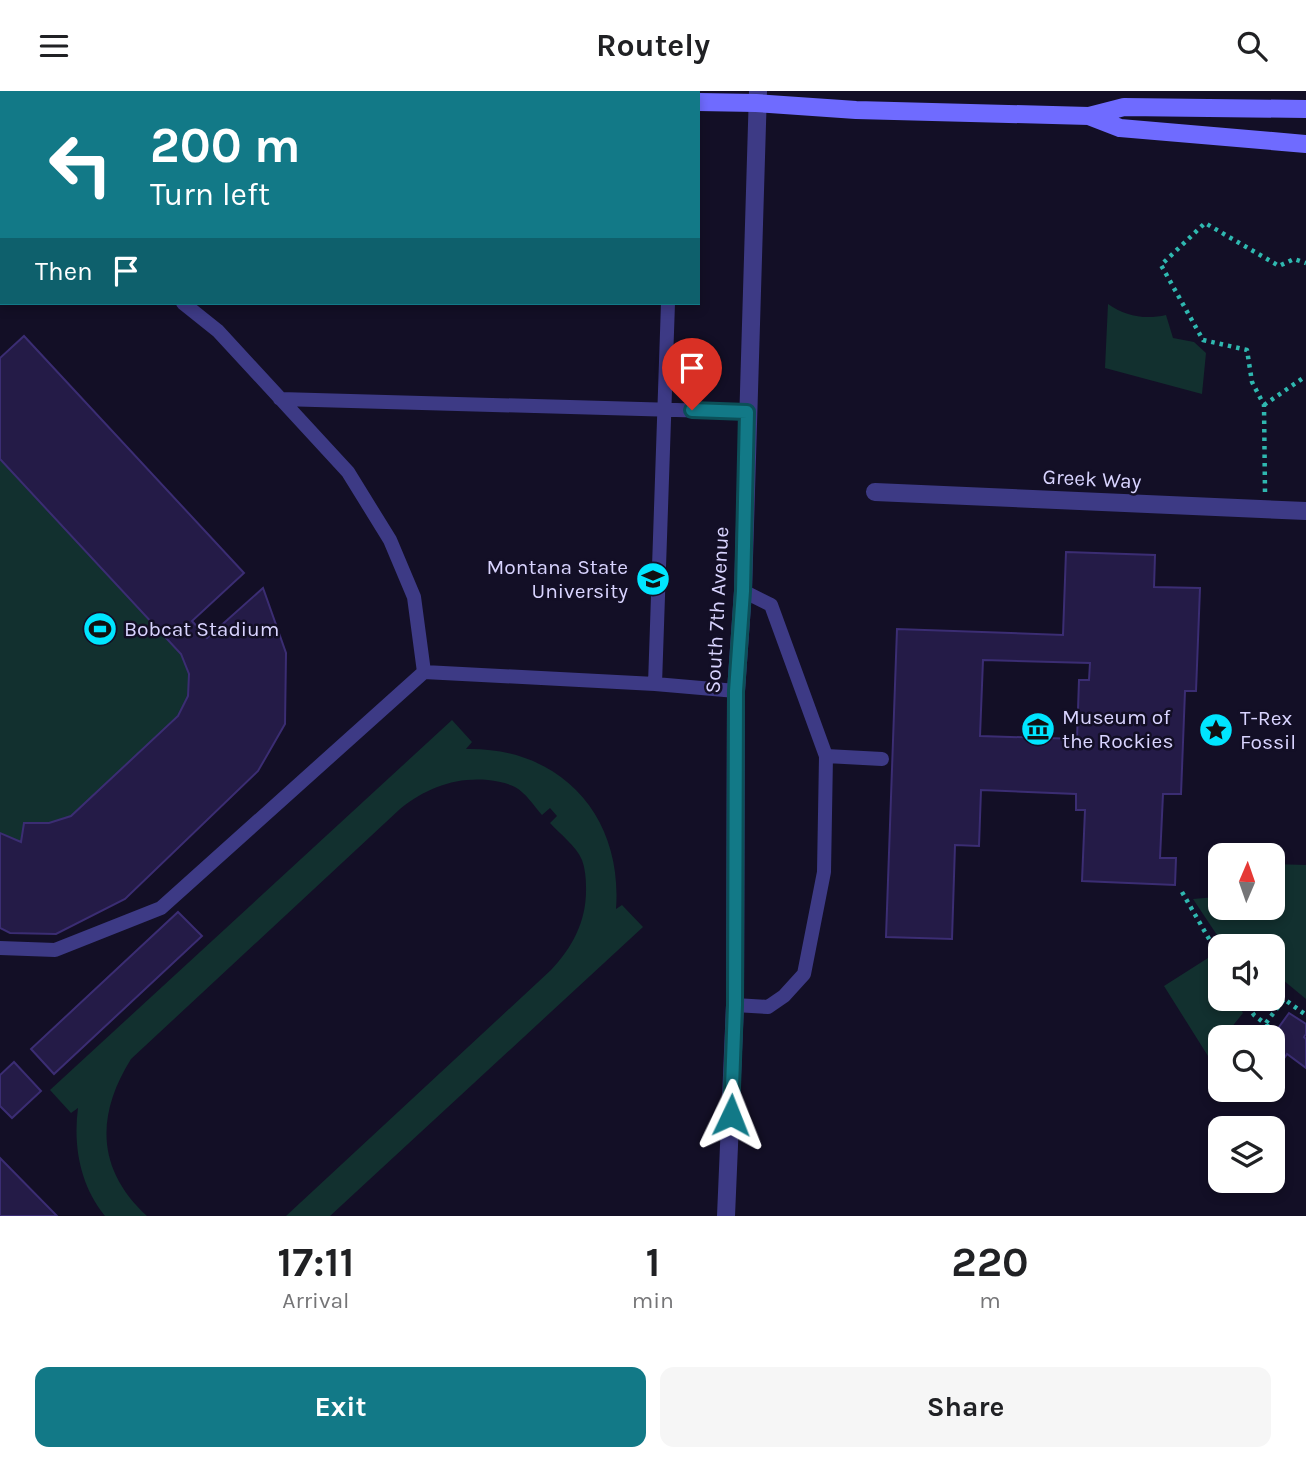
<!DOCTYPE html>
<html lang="en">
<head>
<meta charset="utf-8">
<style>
	:root { --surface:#fff; --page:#f6f6f6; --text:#202124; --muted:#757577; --accent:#127987 }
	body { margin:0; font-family:Karla,sans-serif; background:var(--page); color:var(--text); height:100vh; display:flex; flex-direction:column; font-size:26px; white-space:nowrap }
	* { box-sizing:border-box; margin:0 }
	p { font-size:23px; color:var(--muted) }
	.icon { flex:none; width:38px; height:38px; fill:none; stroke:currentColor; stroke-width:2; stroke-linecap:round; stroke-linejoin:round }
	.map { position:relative; height:1125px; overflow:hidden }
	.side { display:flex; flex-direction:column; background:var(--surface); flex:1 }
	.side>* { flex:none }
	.top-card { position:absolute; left:0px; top:0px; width:700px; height:214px; box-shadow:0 4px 10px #0003; background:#127987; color:#fff; overflow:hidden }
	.needle { width:46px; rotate:2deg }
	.controls { position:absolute; left:1208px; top:752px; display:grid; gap:14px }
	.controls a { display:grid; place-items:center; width:77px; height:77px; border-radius:14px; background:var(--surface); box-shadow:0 4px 10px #0003; font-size:35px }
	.pin { position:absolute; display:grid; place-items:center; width:60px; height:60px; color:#fff; margin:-72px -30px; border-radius:50% 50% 50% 0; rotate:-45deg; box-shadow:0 0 7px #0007 }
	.pin .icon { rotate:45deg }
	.me { position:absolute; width:77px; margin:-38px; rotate:2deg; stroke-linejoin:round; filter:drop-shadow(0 0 5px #0008) }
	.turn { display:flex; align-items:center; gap:24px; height:147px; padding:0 35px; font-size:32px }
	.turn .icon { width:91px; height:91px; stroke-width:2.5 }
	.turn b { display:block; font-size:49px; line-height:60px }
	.then { display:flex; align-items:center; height:66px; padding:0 35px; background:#0003; gap:14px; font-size:26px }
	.eta { display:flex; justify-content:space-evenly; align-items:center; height:119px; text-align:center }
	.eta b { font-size:42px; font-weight:700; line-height:49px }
	.button { display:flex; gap:14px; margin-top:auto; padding:14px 35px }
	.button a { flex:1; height:80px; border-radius:14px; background:var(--accent); color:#fff; font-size:28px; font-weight:700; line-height:80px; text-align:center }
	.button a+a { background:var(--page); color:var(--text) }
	header { display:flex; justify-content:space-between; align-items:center; height:91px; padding:0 35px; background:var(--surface); font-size:32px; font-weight:700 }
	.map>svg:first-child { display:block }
	.green { fill:#12302f }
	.building { fill:#241b47; stroke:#3b2d73; stroke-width:2; fill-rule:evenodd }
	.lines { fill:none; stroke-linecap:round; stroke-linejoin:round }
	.path { stroke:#2fb8b0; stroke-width:4.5; stroke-dasharray:3.5 5; stroke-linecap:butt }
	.service { stroke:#3d3a85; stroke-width:14 }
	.minor { stroke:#3d3a85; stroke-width:18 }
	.secondary { stroke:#6f6bff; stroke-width:18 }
	.route-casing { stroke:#0c4f58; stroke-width:18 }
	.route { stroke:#127987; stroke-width:12 }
	.labels { text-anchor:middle; stroke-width:5; stroke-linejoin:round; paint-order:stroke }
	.street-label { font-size:21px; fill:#d9d4ff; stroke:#130f26 }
	.poi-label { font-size:21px; fill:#d9d4ff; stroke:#130f26; text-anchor:start }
</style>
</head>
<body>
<header><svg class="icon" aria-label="menu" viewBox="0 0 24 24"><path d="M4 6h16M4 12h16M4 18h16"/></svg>Routely<svg class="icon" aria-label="search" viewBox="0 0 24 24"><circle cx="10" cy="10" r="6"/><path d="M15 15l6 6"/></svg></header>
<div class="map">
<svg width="1306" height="1125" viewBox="0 0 1306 1125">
	<rect width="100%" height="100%" fill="#130f26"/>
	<path class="green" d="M1108 213C1125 225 1145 229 1166 224L1173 247 1194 251 1206 262 1202 303 1105 277Z
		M24 245 244 482 192 530 208 546 263 497 286 562 285 633 258 680 125 808 56 843 0 837V267Z
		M452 629 472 651 466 658C560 656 623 724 616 818L622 814 643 836 330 1125H286L551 879C573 856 587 829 586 796 586 787 585 777 582 769 576 755 560 743 550 732L557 725 550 717 542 724C534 715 526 702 515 696 507 692 497 690 488 689 455 686 426 697 400 718L131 968C96 1024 96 1078 147 1125H105C80 1094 73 1055 78 1017L71 1022 50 999Z
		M1272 773 1306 774V908L1277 884 1272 890V856H1225L1193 808 1216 806 1220 805V817H1272Z
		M1208 867 1220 885V908H1234L1243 922 1223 947H1220V951L1208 965 1164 895Z"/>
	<path class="building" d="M24 245 244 482 192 530 207 547 263 497 286 562 285 633 258 680 125 808 56 843 10 842 0 837V742L21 751 24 732H49L71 725 178 625 188 605 189 583 181 563 0 368V267Z
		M1066 461 1155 464 1154 496 1200 497 1196 600H1185L1181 703H1163L1160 767H1176L1175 794 1082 790 1085 719H1076V703L981 699 979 755 955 754 952 848 886 846 897 538 1063 544ZM983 569 1090 572 1089 589H1079L1077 648 980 645Z
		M178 821 202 845 54 983 31 958Z
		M1289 922 1306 933V943L1304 946 1306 948V977L1287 963 1281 972 1272 966 1271 947Z
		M14 971 41 1000 12 1027 0 1015V984Z
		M0 1067 57 1125H0Z"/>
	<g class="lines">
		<path class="path" d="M1264 314 1306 285
			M1265 401 1264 314 1252 291 1247 259 1203 249 1161 174 1205 132 1279 175 1294 168 1306 172
			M1182 801 1220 867
			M1243 908 1254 924 1272 938
			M1266 932 1284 908 1306 924"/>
		<path class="service" d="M183 212 218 240 348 381 390 449 414 506 424 581 655 593 736 600
			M280 308 747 321
			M743 500 771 514 826 665 882 668
			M655 593 668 212
			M0 857 55 859 161 817 424 581
			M735 914 768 916 784 905 804 883 824 781 826 665"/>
		<path class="minor" d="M875 401 1306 420
			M726 1125 735 914 736 600 743 500 758 0"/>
		<path class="secondary" d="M136 0 222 2
			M698 11 756 12 856 19 1089 25 1124 16 1306 18
			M1089 25 1120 37 1306 53"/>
	</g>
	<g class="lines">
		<g class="route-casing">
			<path id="route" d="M692 319 747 321 743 500 736 600 735 914 731 1024"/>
		</g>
		<use href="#route" class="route"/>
	</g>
	<defs>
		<g id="university-disc" transform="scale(1.75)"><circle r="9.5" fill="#00e5ff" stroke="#130f26"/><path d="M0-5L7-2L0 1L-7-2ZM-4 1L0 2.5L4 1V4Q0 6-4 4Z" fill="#111"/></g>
		<g id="stadium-disc" transform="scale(1.75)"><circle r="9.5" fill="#00e5ff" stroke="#130f26"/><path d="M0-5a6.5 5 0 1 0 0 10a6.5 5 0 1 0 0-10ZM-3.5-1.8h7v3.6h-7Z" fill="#111"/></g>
		<g id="museum-disc" transform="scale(1.75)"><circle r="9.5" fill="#00e5ff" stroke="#130f26"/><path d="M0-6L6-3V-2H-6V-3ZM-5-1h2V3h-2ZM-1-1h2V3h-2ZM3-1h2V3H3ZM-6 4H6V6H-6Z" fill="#111"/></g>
		<g id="sight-disc" transform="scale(1.75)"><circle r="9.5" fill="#00e5ff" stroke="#130f26"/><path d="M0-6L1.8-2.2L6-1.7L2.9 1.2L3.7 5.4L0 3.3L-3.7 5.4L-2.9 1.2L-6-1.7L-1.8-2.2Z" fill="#111"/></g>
	</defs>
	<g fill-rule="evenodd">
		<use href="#university-disc" x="653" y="488"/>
		<use href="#stadium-disc" x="100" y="538"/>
		<use href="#museum-disc" x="1038" y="638"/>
		<use href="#sight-disc" x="1216" y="639"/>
	</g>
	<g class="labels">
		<g class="street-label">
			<text transform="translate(1092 388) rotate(3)" y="7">Greek Way</text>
			<text transform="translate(717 519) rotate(-87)" y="7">South 7th Avenue</text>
		</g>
		<g class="poi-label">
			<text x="628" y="483" text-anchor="end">Montana State<tspan x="628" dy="24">University</tspan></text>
			<text x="124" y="545">Bobcat Stadium</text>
			<text x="1062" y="633">Museum of<tspan x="1062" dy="24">the Rockies</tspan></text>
			<text x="1240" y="634">T-Rex<tspan x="1240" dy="24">Fossil</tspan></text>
		</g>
	</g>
</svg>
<div class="controls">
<a><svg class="needle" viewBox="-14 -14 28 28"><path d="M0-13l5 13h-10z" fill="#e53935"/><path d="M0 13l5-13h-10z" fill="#757577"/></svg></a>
<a><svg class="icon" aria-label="sound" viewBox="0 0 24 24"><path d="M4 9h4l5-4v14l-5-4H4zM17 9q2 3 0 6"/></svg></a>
<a><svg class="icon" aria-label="search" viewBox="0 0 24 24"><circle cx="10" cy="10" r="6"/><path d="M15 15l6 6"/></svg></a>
<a><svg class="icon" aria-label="layers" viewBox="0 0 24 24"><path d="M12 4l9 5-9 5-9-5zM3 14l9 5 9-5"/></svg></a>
</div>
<div class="pin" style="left:692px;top:319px;background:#d93025"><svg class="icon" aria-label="arrive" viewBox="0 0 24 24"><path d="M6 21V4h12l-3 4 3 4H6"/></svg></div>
<svg class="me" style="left:731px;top:1024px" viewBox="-20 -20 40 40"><path d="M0-17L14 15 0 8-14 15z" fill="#127987" stroke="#fff" stroke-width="4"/></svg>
<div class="top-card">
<div class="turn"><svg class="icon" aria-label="left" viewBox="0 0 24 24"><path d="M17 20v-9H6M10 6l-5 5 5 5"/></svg><div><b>200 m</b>Turn left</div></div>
<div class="then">Then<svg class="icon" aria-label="arrive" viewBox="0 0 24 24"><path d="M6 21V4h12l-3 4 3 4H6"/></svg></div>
</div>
</div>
<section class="side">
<div class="eta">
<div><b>17:11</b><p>Arrival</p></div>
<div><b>1</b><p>min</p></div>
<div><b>220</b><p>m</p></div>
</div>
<div class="button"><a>Exit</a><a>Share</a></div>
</section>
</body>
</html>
